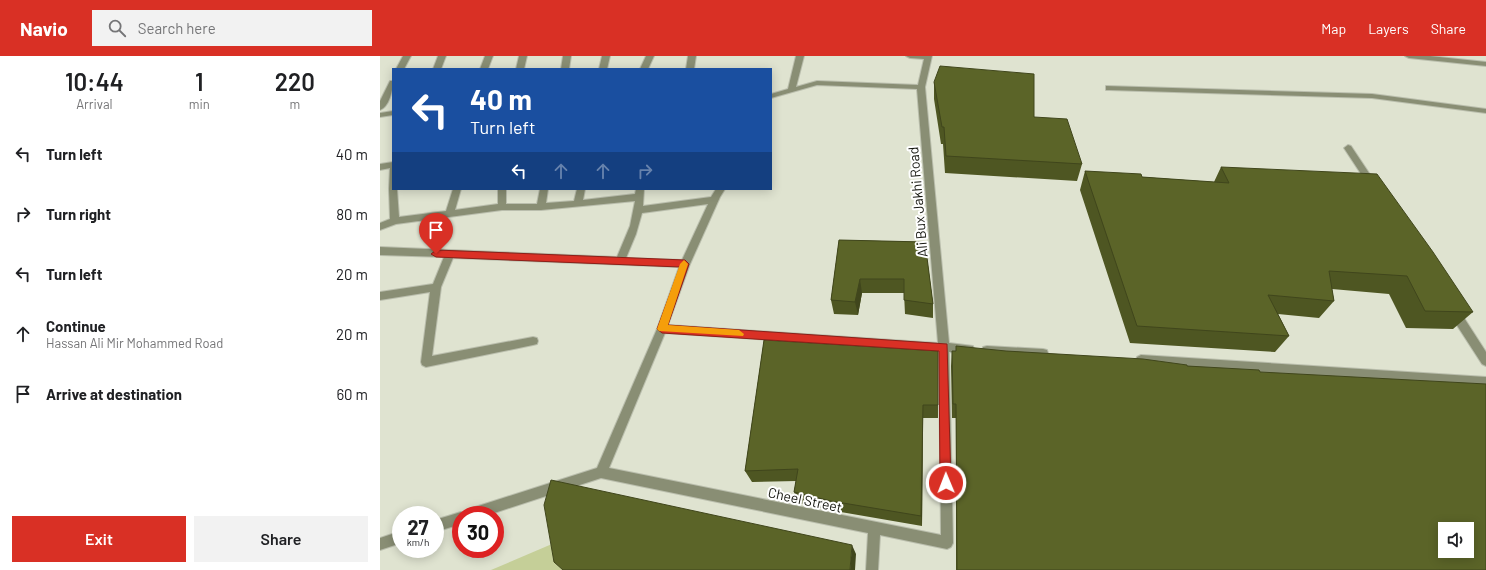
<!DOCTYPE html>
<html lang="en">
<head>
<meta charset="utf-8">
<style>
	:root { --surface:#fff; --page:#f2f2f2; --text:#202124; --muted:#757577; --accent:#d93025 }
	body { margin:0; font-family:Barlow,sans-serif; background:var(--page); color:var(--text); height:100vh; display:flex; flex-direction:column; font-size:15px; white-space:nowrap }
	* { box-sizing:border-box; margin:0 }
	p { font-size:13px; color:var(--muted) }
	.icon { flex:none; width:22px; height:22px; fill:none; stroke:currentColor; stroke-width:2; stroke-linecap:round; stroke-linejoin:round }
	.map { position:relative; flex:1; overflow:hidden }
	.drawer { display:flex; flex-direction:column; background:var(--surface); width:380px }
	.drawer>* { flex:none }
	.guide { position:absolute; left:12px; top:12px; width:380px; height:122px; border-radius:0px; box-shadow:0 2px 10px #0003; background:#1a4fa0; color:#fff; overflow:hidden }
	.fabs { position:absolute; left:1058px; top:466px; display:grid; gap:8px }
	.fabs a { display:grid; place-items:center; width:36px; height:36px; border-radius:0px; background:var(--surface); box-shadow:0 2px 10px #0003; font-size:20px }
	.speed { position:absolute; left:12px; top:450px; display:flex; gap:8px; font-size:20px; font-weight:700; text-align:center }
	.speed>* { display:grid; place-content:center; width:52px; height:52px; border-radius:50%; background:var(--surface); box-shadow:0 2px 10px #0003; line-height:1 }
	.speed small { font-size:10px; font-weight:400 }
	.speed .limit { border:6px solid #d22; background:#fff; color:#111 }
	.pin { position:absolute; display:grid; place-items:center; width:34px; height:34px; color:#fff; margin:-41px -17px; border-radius:50% 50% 50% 0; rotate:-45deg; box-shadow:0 0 4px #0007 }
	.pin .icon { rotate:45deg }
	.me { position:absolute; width:44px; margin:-22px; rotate:359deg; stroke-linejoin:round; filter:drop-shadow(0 0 3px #0008) }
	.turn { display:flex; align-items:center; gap:14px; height:84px; padding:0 12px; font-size:18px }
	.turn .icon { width:52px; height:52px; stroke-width:2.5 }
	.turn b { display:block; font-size:28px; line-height:34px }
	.lanes { display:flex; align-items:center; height:38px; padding:0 12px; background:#0003; justify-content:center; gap:20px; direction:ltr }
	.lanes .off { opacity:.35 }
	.eta { display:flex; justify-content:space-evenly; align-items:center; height:68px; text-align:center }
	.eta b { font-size:24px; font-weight:600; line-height:28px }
	.button { display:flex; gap:8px; margin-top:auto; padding:8px 12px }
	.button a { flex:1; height:46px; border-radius:0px; background:var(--accent); color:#fff; font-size:16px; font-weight:600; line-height:46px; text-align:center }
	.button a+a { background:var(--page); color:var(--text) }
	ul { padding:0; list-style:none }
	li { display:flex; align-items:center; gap:12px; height:60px; padding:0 12px }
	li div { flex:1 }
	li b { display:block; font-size:15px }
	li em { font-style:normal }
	header { display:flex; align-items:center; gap:24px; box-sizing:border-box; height:56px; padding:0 20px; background:var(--accent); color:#fff }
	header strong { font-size:19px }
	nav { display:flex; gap:22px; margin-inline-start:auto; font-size:14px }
	.search { width:280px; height:36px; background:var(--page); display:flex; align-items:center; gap:10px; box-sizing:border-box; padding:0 14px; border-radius:0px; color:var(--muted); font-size:15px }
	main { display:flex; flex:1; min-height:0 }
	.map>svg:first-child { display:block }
	.green { fill:#c5cf98 }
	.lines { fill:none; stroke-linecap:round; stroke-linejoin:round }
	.minor-casing { stroke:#babead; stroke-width:2 }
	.minor { fill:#898e74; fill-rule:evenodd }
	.wall { fill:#4e5622 }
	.shaded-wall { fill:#40461c }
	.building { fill:#5b6428; stroke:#40461c; fill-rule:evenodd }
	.route { fill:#d93025; stroke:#8d1f18 }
	.slow { fill:#f59e0b }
	.labels { text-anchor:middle; stroke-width:4; stroke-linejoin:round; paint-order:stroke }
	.street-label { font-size:14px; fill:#14150e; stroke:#fff }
</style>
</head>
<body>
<header>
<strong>Navio</strong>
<div class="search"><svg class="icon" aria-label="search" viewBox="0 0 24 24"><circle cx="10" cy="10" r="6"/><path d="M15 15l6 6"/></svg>Search here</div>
<nav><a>Map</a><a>Layers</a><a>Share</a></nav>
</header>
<main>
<section class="drawer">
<div class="eta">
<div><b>10:44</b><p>Arrival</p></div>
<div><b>1</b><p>min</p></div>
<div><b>220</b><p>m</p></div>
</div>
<ul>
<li><svg class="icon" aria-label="left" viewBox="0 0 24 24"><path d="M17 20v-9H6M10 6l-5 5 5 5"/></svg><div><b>Turn left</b></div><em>40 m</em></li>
<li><svg class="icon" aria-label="right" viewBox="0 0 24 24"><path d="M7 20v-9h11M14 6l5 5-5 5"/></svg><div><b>Turn right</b></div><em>80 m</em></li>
<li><svg class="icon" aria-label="left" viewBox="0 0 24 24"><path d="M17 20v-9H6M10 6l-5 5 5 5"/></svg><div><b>Turn left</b></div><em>20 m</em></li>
<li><svg class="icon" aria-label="ahead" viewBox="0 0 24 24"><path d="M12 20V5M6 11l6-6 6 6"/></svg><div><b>Continue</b><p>Hassan Ali Mir Mohammed Road</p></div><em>20 m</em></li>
<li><svg class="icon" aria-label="arrive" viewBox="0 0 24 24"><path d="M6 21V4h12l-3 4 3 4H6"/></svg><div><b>Arrive at destination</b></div><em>60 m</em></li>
</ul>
<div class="button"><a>Exit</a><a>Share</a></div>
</section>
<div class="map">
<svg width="1106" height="514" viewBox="0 0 1106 514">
	<rect width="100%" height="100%" fill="#dfe3d0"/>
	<path class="green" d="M186 482 193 514H111Z"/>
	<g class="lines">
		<g class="minor-casing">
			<path id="minor" d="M23 0H31L24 13H16Z
				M58 0H66L61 13H53Z
				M105 0H113L108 13H100Z
				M139 0H147L144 13H136Z
				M183 0H191L189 13H181Z
				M222 0H230L227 13H219Z
				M266 0H274L268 13H260Z
				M308 0H316L314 13H306Z
				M416 0H424L416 31 437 25 538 29 544 3 530 2 526 0H552L545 31 569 287 593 290 594 293 593 296 589 297 569 296 573 487 571 491 567 493 500 479 498 514H486L488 477 221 422 108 459H81V468L55 476V464L81 456 84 457 89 453 217 412 277 273 299 211 73 202 61 231 52 300 153 281 157 282 158 285 157 288 153 289 46 311 42 309 41 306 50 236 0 244V236L53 228 64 201 0 199V191L237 201 250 170 255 145 161 154H122L16 168 0 174V167L10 163 9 133 10 112 0 114V108L13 106V133H17L19 161 66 155 73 133H81L75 154 118 148V133H126V148H157L160 133H168L166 147 194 145 197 133H205L203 144 255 138 256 133H264L263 150 331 141 336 133H345L340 141 310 208 288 269 558 287 537 33 437 29 391 42V38L408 33ZM328 148 302 204 246 202 256 178 262 157ZM285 277 559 295 561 479 229 412Z
				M1025 0H1050L1106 6V10L1029 2Z
				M10 25H13C13 34 9 51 0 54V45Z
				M726 30 992 38 1106 53V57L992 42 729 34H726Z
				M13 55V59L0 61V57Z
				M968 89 971 90 995 126 996 128 995 130H989L964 92Z
				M1073 250 1077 251 1106 296V310L1102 308 1069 257 1068 254 1069 251Z
				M607 290 663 293 667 294 668 297 667 300 663 301 607 298 603 297 602 294 603 291Z
				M761 299 1106 321V331L761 309 757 307 756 304 757 301Z
				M21 475V487L0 494V482Z"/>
		</g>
		<use href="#minor" class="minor"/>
	</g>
	<path class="wall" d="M554 26 654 61 702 108 697 125 565 117 563 88H561L554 43Z
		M841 111 1093 256 1073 273 1026 272 1009 238 952 233 954 245 939 262 898 258 909 280 895 296 750 287 700 134 705 115 762 121 834 126Z
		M459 184 545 186 553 248V262L525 258 524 237H482L478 259 454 258 451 244Z
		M384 284 558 349V362H543L542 470 455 455 419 447 414 436 416 425 372 426 365 415Z
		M572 295H626L807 310 880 316 1106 514H576V362H572L571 310Z"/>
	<path class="shaded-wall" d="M480 223 482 237 478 259 475 246Z
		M543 349V362L542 470 541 460Z
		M472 489 476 498 475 514H470Z"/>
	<path class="building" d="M560 10 654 18V61L687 63 702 108 566 100 564 71H562L554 26Z
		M841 111 997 118 1053 196 1093 256 1045 255 1027 220 949 215 954 245 888 239 909 280 757 270 705 115 761 118 762 121 849 127Z
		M459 184 545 186 553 248 524 244V223H480L475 246 451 244Z
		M384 284 558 295V349H543L541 460 451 445 414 436 418 413 365 415Z
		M576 290 626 295 763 303 807 309V310L879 314 880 316 1106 328V514H577L576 348H573L572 295H576ZM1065 473H1087V495H1065Z
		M171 424 472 489 470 514H183L174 506 164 449Z"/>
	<path class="route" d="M56 194 305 204 309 208 288 269 567 288 571 427 570 431 566 432 562 431 560 427 559 295 282 277 277 273 300 211 56 201 51 198Z"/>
	<path class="slow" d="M304 204 308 208 288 269 359 274 364 278 363 280 279 275 277 273 300 208Z"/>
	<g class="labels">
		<g class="street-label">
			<text transform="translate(538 146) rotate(-95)" y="5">Ali Bux Jakhi Road</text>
			<text transform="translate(425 444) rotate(12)" y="5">Cheel Street</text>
		</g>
	</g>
</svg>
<div class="fabs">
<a><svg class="icon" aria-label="sound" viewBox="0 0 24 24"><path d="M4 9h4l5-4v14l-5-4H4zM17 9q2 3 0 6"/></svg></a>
</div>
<div class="speed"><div>27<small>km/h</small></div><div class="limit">30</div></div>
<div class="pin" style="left:56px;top:198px;background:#d93025"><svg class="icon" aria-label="arrive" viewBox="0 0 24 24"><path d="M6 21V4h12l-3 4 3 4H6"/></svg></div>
<svg class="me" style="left:566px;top:427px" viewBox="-20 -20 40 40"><circle r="17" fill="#d93025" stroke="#fff" stroke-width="3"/><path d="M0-11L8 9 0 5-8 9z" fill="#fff"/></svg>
<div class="guide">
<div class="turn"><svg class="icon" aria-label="left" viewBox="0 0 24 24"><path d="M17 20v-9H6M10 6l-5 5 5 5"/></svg><div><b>40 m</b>Turn left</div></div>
<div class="lanes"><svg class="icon" aria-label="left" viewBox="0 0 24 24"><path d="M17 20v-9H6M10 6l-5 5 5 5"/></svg><svg class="icon off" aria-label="ahead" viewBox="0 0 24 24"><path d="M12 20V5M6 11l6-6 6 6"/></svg><svg class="icon off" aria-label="ahead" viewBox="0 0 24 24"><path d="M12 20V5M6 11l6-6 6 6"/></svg><svg class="icon off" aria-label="right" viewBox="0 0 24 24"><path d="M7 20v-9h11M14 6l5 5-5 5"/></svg></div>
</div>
</div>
</main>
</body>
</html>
